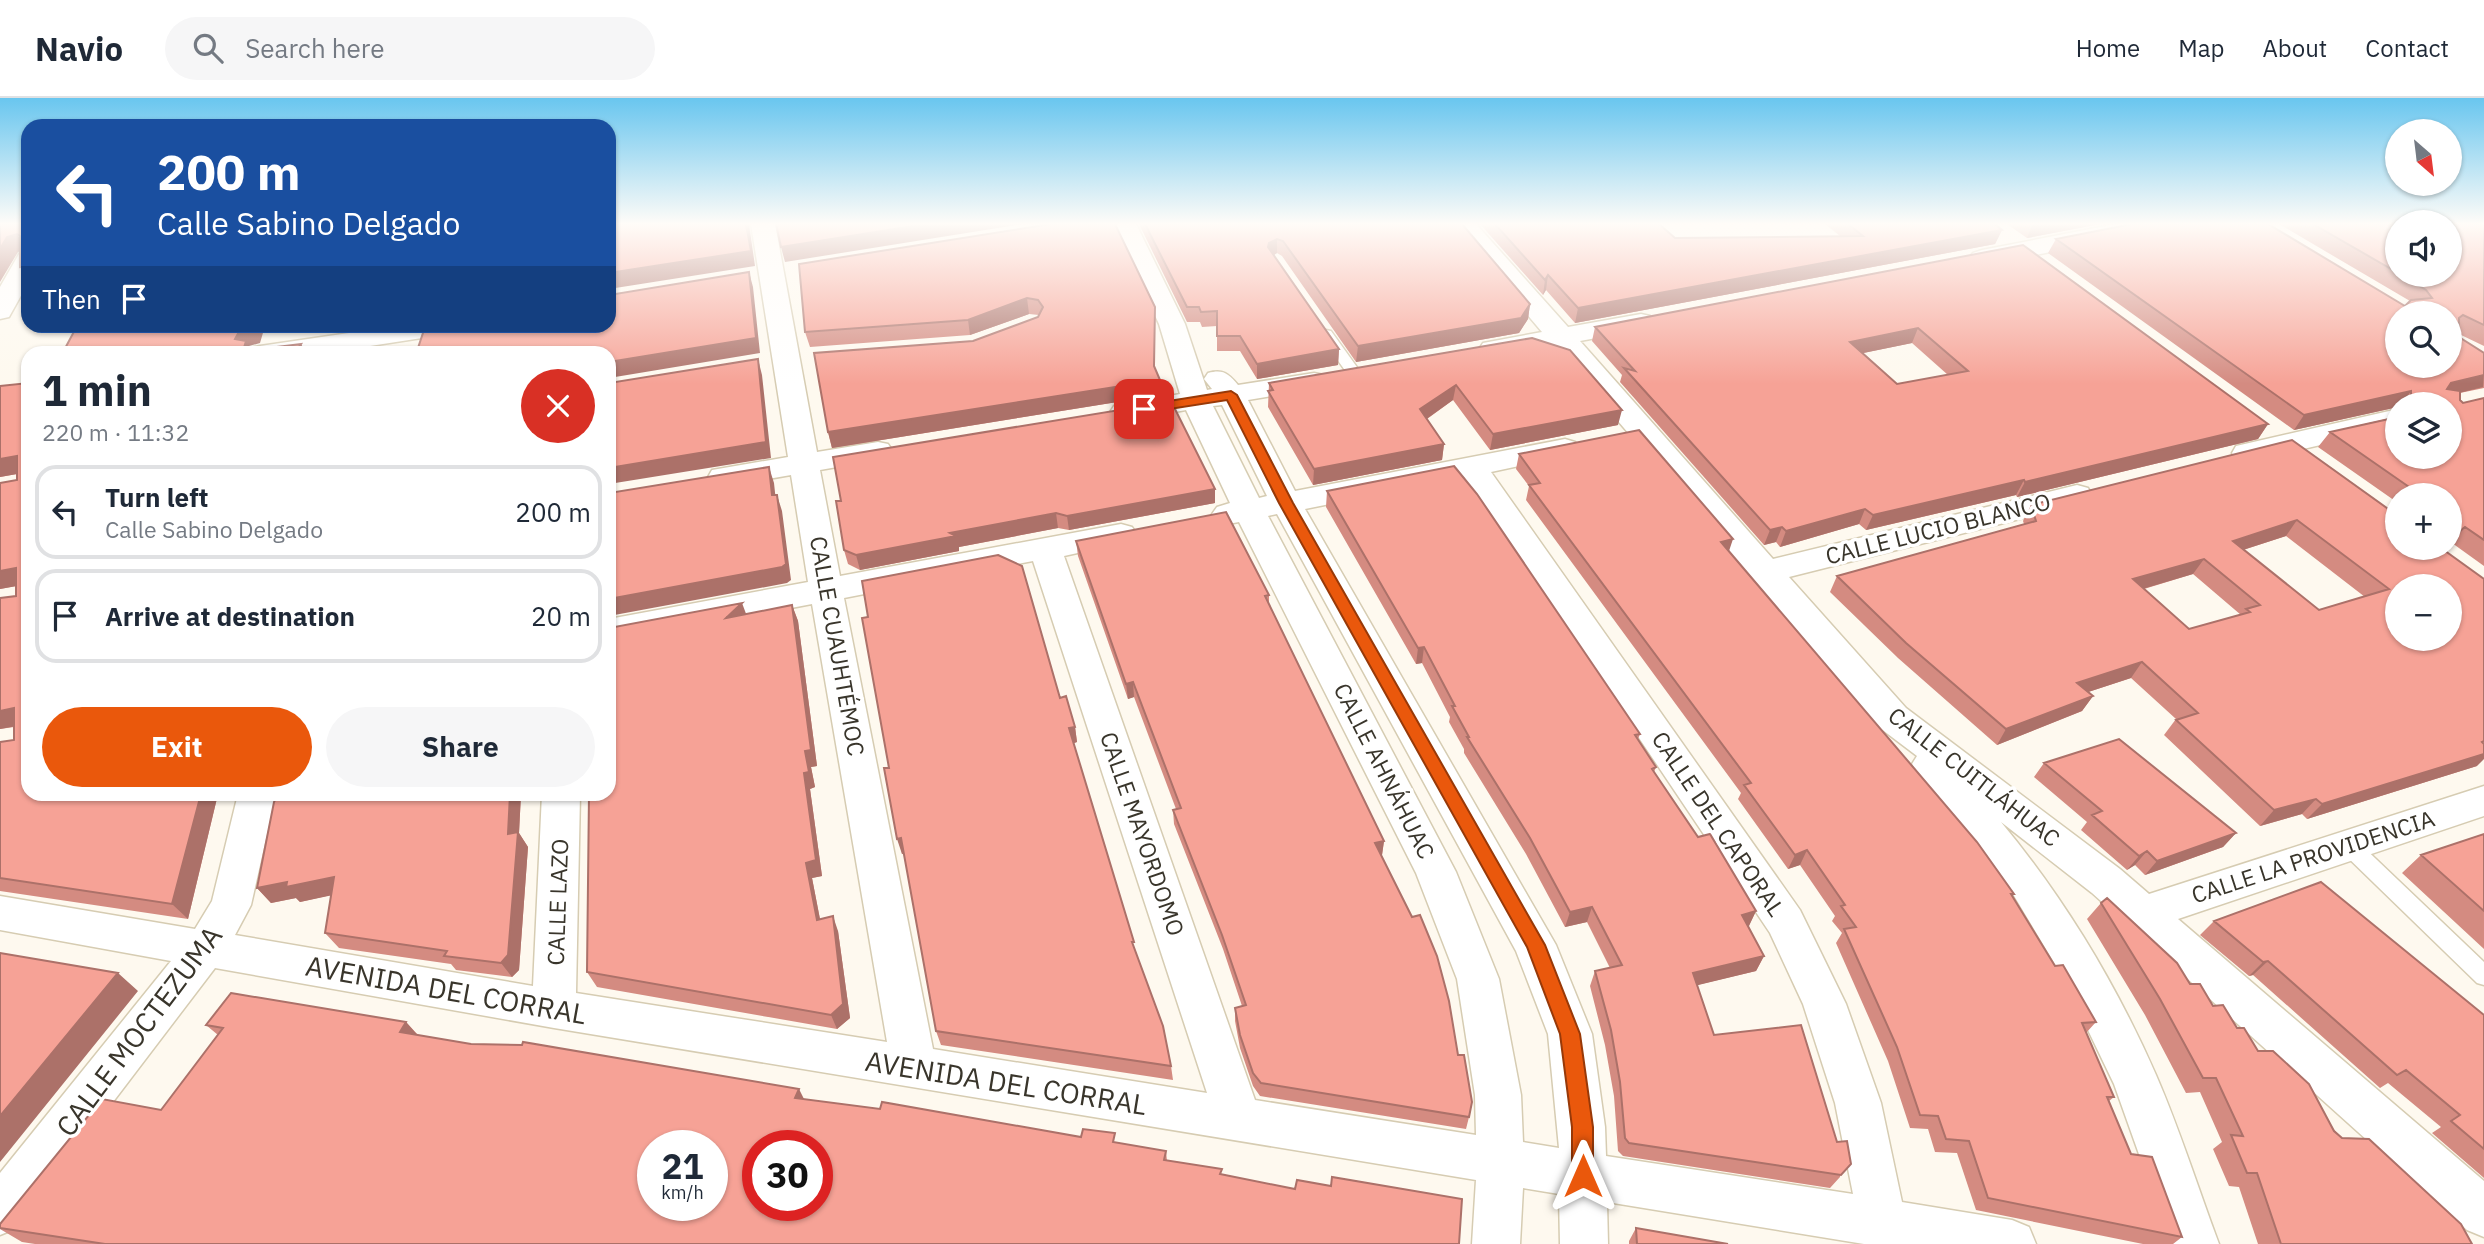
<!DOCTYPE html>
<html lang="en">
<head>
<meta charset="utf-8">
<style>
	:root { --surface:#fff; --page:#f6f6f7; --text:#1f2937; --muted:#747a83; --line:#e0e1e3; --accent:#ea580c }
	body { margin:0; font-family:"IBM Plex Sans",sans-serif; background:var(--page); color:var(--text); height:100vh; display:flex; flex-direction:column; font-size:26px; white-space:nowrap }
	* { box-sizing:border-box; margin:0 }
	p { font-size:23px; color:var(--muted) }
	.icon { flex:none; width:38px; height:38px; fill:none; stroke:currentColor; stroke-width:2; stroke-linecap:round; stroke-linejoin:round }
	.map { position:relative; flex:1; overflow:hidden }
	.details { position:absolute; left:21px; top:248px; width:595px; height:455px; display:flex; flex-direction:column; background:var(--surface); border-radius:21px; box-shadow:0 2px 5px #0004 }
	.details>* { flex:none }
	.hud { position:absolute; left:21px; top:21px; width:595px; height:214px; border-radius:21px; box-shadow:0 2px 5px #0004; background:#1a4fa0; color:#fff; overflow:hidden }
	.needle { width:46px; rotate:152deg }
	.controls { position:absolute; left:2385px; top:21px; display:grid; gap:14px }
	.controls a { display:grid; place-items:center; width:77px; height:77px; border-radius:50%; background:var(--surface); box-shadow:0 2px 5px #0004; font-size:35px }
	.speed { position:absolute; left:637px; top:1032px; display:flex; gap:14px; font-size:35px; font-weight:700; text-align:center }
	.speed>* { display:grid; place-content:center; width:91px; height:91px; border-radius:50%; background:var(--surface); box-shadow:0 2px 5px #0004; line-height:1 }
	.speed small { font-size:18px; font-weight:400 }
	.speed .limit { border:10px solid #d22; background:#fff; color:#111 }
	.pin { position:absolute; display:grid; place-items:center; width:60px; height:60px; color:#fff; margin:-30px; border-radius:14px; box-shadow:0 4px 10px #0006 }
	.me { position:absolute; width:77px; margin:-38px; rotate:0deg; stroke-linejoin:round; filter:drop-shadow(0 0 5px #0008) }
	.turn { display:flex; align-items:center; gap:24px; height:147px; padding:0 21px; font-size:32px }
	.turn .icon { width:91px; height:91px; stroke-width:2.5 }
	.turn b { display:block; font-size:49px; line-height:60px }
	.then { display:flex; align-items:center; height:66px; padding:0 21px; background:#0003; gap:14px; font-size:26px }
	.round { display:grid; place-items:center; flex:none; width:74px; height:74px; border-radius:37px; background:var(--page) }
	.summary { display:flex; align-items:center; justify-content:space-between; height:119px; padding:0 21px }
	h1 { font-size:42px; font-weight:700; line-height:52px }
	.action { display:flex; gap:14px; margin-top:auto; padding:14px 21px }
	.action a { flex:1; height:80px; border-radius:42px; background:var(--accent); color:#fff; font-size:28px; font-weight:700; line-height:80px; text-align:center }
	.action a+a { background:var(--page); color:var(--text) }
	ul { padding:0; list-style:none }
	li { display:flex; align-items:center; gap:21px; height:94px; margin:0 14px 10px; padding:0 7px; border:4px solid var(--line); border-radius:21px }
	li div { flex:1 }
	li b { display:block; font-size:26px }
	li em { font-style:normal }
	header { display:flex; align-items:center; gap:42px; box-sizing:border-box; height:98px; padding:0 35px; background:var(--surface); border-bottom:2px solid var(--line) }
	header strong { font-size:33px }
	nav { display:flex; gap:38px; margin-inline-start:auto; font-size:24px }
	.search { width:490px; height:63px; background:var(--page); display:flex; align-items:center; gap:18px; box-sizing:border-box; padding:0 24px; border-radius:38px; color:var(--muted); font-size:26px }
	.map>svg:first-child { display:block }
	.lines { fill:none; stroke-linecap:round; stroke-linejoin:round }
	.lane-casing { stroke:#d6ccb2; stroke-width:3 }
	.street-casing { stroke:#d6ccb2; stroke-width:3 }
	.lane { fill:#fff; fill-rule:evenodd }
	.street { fill:#fff; fill-rule:evenodd }
	.wall { fill:#d48b81; fill-rule:evenodd }
	.shaded-wall { fill:#ac7169 }
	.building { fill:#f6a296; stroke:#ac7169; stroke-width:2; fill-rule:evenodd }
	.route { fill:#ea580c; stroke:#983908; stroke-width:2 }
	.labels { text-anchor:middle; stroke-width:7; stroke-linejoin:round; paint-order:stroke }
	.street-label { font-size:23px; fill:#39352b; stroke:#fff }
	.near-street-label { font-size:28px; fill:#39352b; stroke:#fff }
</style>
</head>
<body>
<header>
<strong>Navio</strong>
<div class="search"><svg class="icon" aria-label="search" viewBox="0 0 24 24"><circle cx="10" cy="10" r="6"/><path d="M15 15l6 6"/></svg>Search here</div>
<nav><a>Home</a><a>Map</a><a>About</a><a>Contact</a></nav>
</header>
<div class="map">
<svg width="2484" height="1146" viewBox="0 0 2484 1146">
	<rect width="100%" height="100%" fill="#fef9ef"/>
	<g class="lines">
		<g class="lane-casing">
			<path id="lane" d="M1326 232 1331 233 1359 272V278H1349L1319 236Z
				M2348 739 2355 741 2484 864V887L2477 885 2341 753 2338 747 2341 741Z"/>
		</g>
		<g class="street-casing">
			<path id="street" d="M751 126H775L817 354 878 344 888 346 893 353 888 360 820 372 840 478 1121 426 1132 429 1137 436 1132 443 1064 458 1255 1002 1476 1037 1475 997 1457 881 1416 775 1239 424 1228 426 1217 423 1212 416 1217 409 1230 405 1186 312 1124 323 1114 320 1110 314 1114 308 1180 296 1159 226 1112 126H1136L1185 226 1207 292 1212 291 1204 281 1208 275C1223 271 1228 275 1238 287L1314 275 1324 277 1328 283 1324 289 1314 291 1248 302 1295 393 1565 341 1575 344 1580 350 1575 356 1491 374 1800 812 1846 906 1881 1005 1902 1104 2012 1122 2029 1129 2036 1146H1864L1607 1104 1608 1146H1560L1559 1096 1523 1090 1520 1146H1472L1476 1082 554 930 215 870 17 1130 0 1137V1075L171 863 0 832V798L195 831 212 803 238 696H276L251 807 235 837 533 888 542 696H580L576 895 887 944 812 506 609 545V521L808 484 791 377 723 389 712 386 708 379 712 372 788 359ZM1222 307 1267 398 1259 400 1213 308ZM1464 379 1770 835 1803 906 1835 1005 1853 1096 1606 1058 1605 1029 1592 936 1556 847 1305 411ZM1277 416 1516 853 1548 936 1559 1050 1523 1044 1521 997 1499 881 1456 774 1268 418ZM1033 463 1207 995 933 951 844 500Z
				M1451 126H1476L1568 229 1641 216 1650 218 1654 224 1650 230 1580 243 1773 461 2077 387 2088 390 2092 397 2088 404 1789 479 1906 610 2120 771 2149 796 2484 688V718L2178 821 2484 1083V1139L2467 1132 2092 795 2001 724C2064 800 2116 886 2156 977 2180 1032 2198 1090 2219 1146H2171L2114 986 2061 876 2013 796 1918 676 1912 666 1917 658 1880 630 1554 248 1493 259 1483 257 1479 251 1483 245 1542 234Z
				M2116 126H2165L2162 131 2153 133 1982 168 1973 165 1969 160 1973 155 1982 152Z
				M28 153V185L9 219 0 221V189L19 156Z
				M397 228H461L457 234 448 236 318 256H247L250 250 260 248Z
				M2398 311V329L2247 364 2236 362 2232 355 2236 348Z"/>
		</g>
		<use href="#lane" class="lane"/>
		<use href="#street" class="street"/>
	</g>
	<path class="wall" d="M1051 126 1155 209V271L1161 297 832 350 828 334 973 243 1038 219 1039 217 1029 216 970 237 810 249 805 234Z
		M1139 126H1462L1530 206 1528 221 1519 235 1356 264 1282 158 1277 155 1274 157 1339 251 1338 267 1257 281 1240 253H1217V228L1202 229 1200 224H1187Z
		M1480 126H1659L1675 140 1840 138 1825 126H1995L2002 132 1995 146 1575 225 1546 192 1543 197Z
		M2007 126H2100L2027 140Z
		M2279 126H2398V177H2450L2484 126V248L2459 236V239L2484 255V290L2460 295V302L2463 305 2484 300V468L2452 445 2450 446V397H2398V405L2318 349 2330 334 2450 306H2398V309L2294 332 2048 155 2056 141 2405 208 2410 203Z
		M2023 147 2268 326 2258 341 2017 399 2016 397 1866 432 1859 426 1780 449 1776 444 1764 447 1620 284 1622 277 1592 243 1595 229ZM1912 245 1948 277 1897 286 1863 255Z
		M1532 240 1618 327 1490 352 1453 302 1427 321 1444 346 1442 362 1313 387 1268 309 1269 285Z
		M0 288 218 696 188 821 0 793V644L14 642V629L0 631V500L16 498V488L0 491V385L17 382V376L0 379Z
		M1170 309 1215 391V405L1069 432 1058 430 959 449V453L860 472 848 466 844 452Z
		M1519 356 1729 453 2014 796 2012 799 2055 868 2096 924 2086 935 2114 999 2109 1003 2131 1056 2182 1139 2173 1146H2143L1976 1112 1957 1055 1935 1054 1928 1031 1910 1030 1888 963 1836 845 1842 835 1832 823 1835 818 1800 767 1788 771 1738 701 1741 695 1526 402 1529 388 1516 371Z
		M1327 393 1640 636 1638 641 1656 669 1654 674 1698 739 1756 813 1748 829 1764 858 1756 873 1697 887 1714 937 1837 1044 1847 1043 1840 1079 1830 1090 1623 1058 1618 1053 1614 998 1605 947 1590 888 1595 873 1610 870 1587 824 1565 829 1526 756 1464 655V651L1449 624 1450 619 1422 565 1416 566 1326 409Z
		M2031 407 2398 418 2477 668 2307 721 2302 716 2260 728 2164 637 2176 621 2131 580 2088 594 2093 598 2082 613 1997 647 1898 560 1830 494 1837 478 2024 426 2023 423ZM2286 438 2365 499 2319 512 2243 452ZM2193 476 2241 517 2189 531 2144 491Z
		M1076 443 1269 497V506L1384 743 1382 757 1381 758 1458 957 1469 1019 1466 1031 1260 998 1253 988 1240 950 1235 923V910L1242 908 1223 851 1174 726 1173 712 1176 711 1134 599 1128 601 1078 458Z
		M792 507 798 523 817 668 811 669 815 689 810 691 822 778 812 780 820 821 838 833 850 920 837 931 597 889 587 874 746 516Z
		M868 519 1060 600 1075 629 1077 644 1074 645 1135 854 1171 968 1173 982 941 947 936 933 904 756H902Z
		M2044 665 2236 735 2223 749 2145 777 2135 767 2127 772 2081 732 2087 724 2034 679Z
		M278 696H521L519 735 528 749 519 872 512 879 456 872 451 866 339 850 325 835 331 797 300 804 296 800 271 805 257 790Z
		M2484 736V851L2402 775 2421 757Z
		M2101 805 2237 930 2342 1040 2472 1146H2258L2239 1089 2229 1088 2213 1051 2222 1044 2200 994 2186 995 2145 917 2087 821Z
		M2214 823 2484 917V1080L2432 1035 2441 1029 2388 985 2380 990 2253 877 2249 878 2200 837Z
		M406 924 418 937 804 1001 1166 1053 1167 1063 1222 1077 1459 1146H35L22 1144 0 1131V1126L161 1012 218 937 206 927Z
		M1636 1130 1728 1146H1629V1143Z"/>
	<path class="shaded-wall" d="M746 126H749L755 168 609 191V175Z
		M926 126H1022L785 164 781 149Z
		M2033 126H2100L2027 140Z
		M2002 132 1995 146 1575 225 1578 210Z
		M17 136 27 151 18 154 0 184V151L7 139Z
		M1277 141V155L1269 160 1268 163 1269 145Z
		M28 168V180L20 169Z
		M749 174 753 189 760 255 609 280V264Z
		M1548 177 1546 192 1543 197 1545 182Z
		M1027 200 1029 216 970 237 968 222Z
		M1530 206 1528 221 1519 235 1356 264 1358 248Z
		M1155 209V283L1160 282 1161 297 832 350 828 334 1154 268Z
		M251 228H265L260 245 249 248 254 256H244L235 241 240 232Z
		M328 228H343L331 233Z
		M1918 230 1912 245 1844 259 1850 244Z
		M301 246 307 256H294Z
		M1339 251 1338 267 1257 281V266Z
		M758 261 762 277 771 360 609 386V370Z
		M2484 277 2483 289 2439 300 2451 285Z
		M1456 287 1453 302 1418 327 1420 311Z
		M2411 293 2402 306H2398V309L2294 332 2304 317Z
		M1622 312 1618 327 1490 352 1493 336Z
		M2268 326 2258 341 2017 399 2025 384Z
		M1444 346 1442 362 1313 387 1314 371Z
		M17 358 28 374 0 379V361Z
		M769 369 774 385 777 413 772 397Z
		M2024 382 2016 397 1866 432 1873 417Z
		M1215 391V405L1069 432 1067 418Z
		M777 397 782 413 791 482 787 485 609 518V501Z
		M1865 411 1859 426 1780 449 1786 433Z
		M1056 415 1058 430 959 449V453L860 472 856 457 950 435Z
		M2297 422 2286 438 2221 459 2233 443Z
		M1782 429 1776 444 1764 447 1770 432Z
		M2465 429 2452 445 2450 446V444L2461 432Z
		M1733 441 1728 456 1721 444Z
		M2204 461 2193 476 2122 497 2133 481Z
		M16 470 28 486 0 491V473Z
		M742 505 748 521 726 520Z
		M792 507 798 523 817 668 811 669 815 689 810 691 822 778 812 780 823 837 817 822 806 765 804 675 805 653Z
		M1424 549 1422 565 1416 566 1418 550Z
		M2142 564 2131 580 2067 601 2077 585Z
		M1133 584 1134 599 1128 601 1126 586Z
		M2093 598 2082 613 1997 647 2006 631Z
		M14 610 28 626 0 631V613Z
		M1075 629 1077 644 1071 646 1069 630Z
		M2484 656V661L2477 668 2307 721 2322 706Z
		M201 696H218L188 821 172 806Z
		M510 696H521L519 735 528 749 519 872 512 879 501 865Z
		M2316 701 2302 716 2260 728 2274 712Z
		M2236 735 2223 749 2145 777 2157 763Z
		M901 740 906 755 902 756 897 741Z
		M1384 743 1382 757 1373 759 1375 745Z
		M1807 752 1800 767 1788 771 1795 757Z
		M2147 753 2135 767 2127 772 2139 758Z
		M334 779 347 794 300 804 296 800 271 805 257 790 287 784Z
		M1592 809 1587 824 1565 829 1570 814Z
		M1756 813 1749 828 1735 832 1742 817Z
		M833 818 838 833 850 920 837 931 831 917Z
		M1764 858 1756 873 1686 890 1693 875Z
		M2268 863 2253 877 2249 878 2263 864Z
		M118 875 138 893 0 1064V1018Z
		M406 924 421 941 400 934Z
		M799 991 807 1007 795 1000Z"/>
	<path class="building" d="M0 126H28V168L20 169V138L17 136 7 139 0 151Z
		M609 126H746L751 153 609 175Z
		M776 126H926L781 149Z
		M1051 126H1115L1155 209 1154 268 1160 282 828 334 814 255 973 243 1038 219 1043 209 1038 202 1027 200 968 222 805 234 799 166Z
		M1145 126H1462L1530 206 1521 220 1358 248 1283 143 1277 141 1269 145 1268 149 1339 251 1257 266 1240 238H1217V213L1201 214 1199 209H1187Z
		M1495 126H1659L1675 140 1863 138 1848 126H1995L2002 132 1578 210 1548 177 1545 182Z
		M2132 126H2268L2405 208 2411 202 2432 200 2426 192 2401 177H2450V126H2484V227L2463 217 2459 220V239L2484 255V277L2451 285 2447 291 2460 293V302L2463 305 2484 300V442L2465 429 2461 432H2450V397H2413L2412 391 2330 334 2398 319V359H2450V306H2411V293L2304 317 2056 141ZM2398 215H2450V268H2398Z
		M2313 126H2398V175Z
		M2023 147 2268 326 2025 384 2024 382 1873 417 1865 411 1786 433 1782 429 1770 432 1624 270 1635 273 1595 229ZM1918 230 1968 273 1897 286 1850 244Z
		M749 174 756 240 609 264V256H416L425 229 431 228H609V197Z
		M77 228H251L250 230 240 232 235 241 246 243 243 253 301 246 294 256H62Z
		M1532 240 1570 252 1622 312 1493 336 1456 287 1420 311 1444 346 1314 371 1268 293 1273 292 1269 285Z
		M758 261 766 344 609 370V285Z
		M28 285V696H201L172 806 0 780V644L14 642V610L0 613V500L16 498V470L0 473V385L17 382V358L0 361V288Z
		M1168 304 1170 309H1174L1215 391 1067 418 1056 415 950 435 956 438 856 457 844 452 836 403H841L833 359Z
		M1639 332 1733 441 1721 444 1977 744 2014 796H2011L2055 868 2063 867 2096 924 2082 925 2114 999H2107L2131 1056 2152 1059 2182 1139 1988 1100 1969 1043 1946 1041 1938 1018 1920 1017 1897 949 1844 831 1856 829 1841 808 1845 807 1807 752 1795 757 1744 687 1751 685 1529 387 1540 385 1519 356Z
		M2292 342 2398 418V450H2441L2484 481V643L2482 644 2484 646V656L2322 706 2316 701 2274 712 2176 622 2198 615 2142 564 2077 585 2093 598 2006 631 1906 545 1837 478 2036 423 2031 407ZM2297 422 2389 491 2319 512 2233 443ZM2204 461 2260 507 2246 511 2250 514 2189 531 2133 481ZM2398 488H2450V541H2398Z
		M1454 368 1477 396 1640 636 1635 637 1656 669 1652 671 1698 739 1710 736 1756 813 1742 817 1764 858 1693 875 1714 937 1801 927 1837 1044 1847 1043 1851 1066 1841 1077 1629 1045 1625 1040 1620 984 1611 932 1595 873 1622 867 1592 809 1570 814 1530 740 1467 639H1469L1452 608H1455L1424 549 1418 550 1327 393Z
		M769 369 772 397H777L786 466 782 469 609 501V395Z
		M1226 414 1269 497 1265 498 1384 743 1375 745 1412 819 1420 817 1437 858 1449 903 1458 957H1464L1472 1004 1469 1019 1261 985 1253 975 1240 937 1235 910 1246 907 1222 837 1173 712 1181 710 1133 584 1126 586 1076 443Z
		M998 457 1022 468 1060 600 1066 598 1075 629 1069 630 1134 844H1132L1163 928 1171 968 936 933 901 740 897 741 884 670H889L862 520 868 519 862 483Z
		M742 505 726 520 792 507 811 652 805 653 809 674 804 675 816 762 806 765 817 822 833 818 843 906 831 917 587 874 589 696H609V530Z
		M2119 641 2236 735 2157 763 2147 753 2139 758 2092 717 2102 713 2044 665Z
		M278 696H510L508 736 518 734 508 857 501 865 444 858 447 853 325 835 334 779 286 789 287 784 257 790 274 704Z
		M2484 736V813L2421 757Z
		M2321 784 2484 917V1051L2451 1023 2460 1017 2406 972 2397 977 2268 863 2263 864 2214 823Z
		M2107 800 2177 865 2190 886H2200L2213 908 2223 907 2237 930H2244L2258 953H2273L2309 986 2334 1033 2342 1040 2369 1041 2461 1126 2472 1146H2281L2257 1075H2247L2231 1037 2243 1038 2216 980H2203L2160 901 2101 805Z
		M0 855 118 875 0 1018Z
		M231 895 406 924 400 934 471 946 522 947 523 944 799 991 795 1000 880 1011 882 1004 1081 1039 1083 1031 1115 1035 1113 1044 1166 1053 1164 1062 1222 1071 1220 1076 1295 1091 1297 1082 1331 1088 1332 1079 1462 1101 1459 1146H105L0 1130V1126L102 1001 161 1012 223 930 206 927ZM653 1048H712V1108H653ZM758 1048H817V1108H758Z
		M1636 1130 1728 1146H1637Z"/>
	<linearGradient id="sky" x2="0" y2="1"><stop stop-color="#69c6ef"/><stop offset="0.44" stop-color="#fffcf8"/><stop offset="1" stop-color="#fffcf8" stop-opacity="0"/></linearGradient>
	<rect width="2484" height="286" fill="url(#sky)"/>
	<path class="route" d="M1231 293 1237 297 1293 405 1545 847 1580 936 1593 1029V1078L1590 1086 1583 1089 1575 1086 1572 1078V1029L1560 936 1527 849 1279 405 1227 302 1144 315 1137 311 1144 307Z"/>
	<g class="labels">
		<g class="street-label">
			<text transform="translate(1938 431) rotate(-14)" y="8">CALLE LUCIO BLANCO</text>
			<text transform="translate(837 548) rotate(80)" y="8">CALLE CUAUHTÉMOC</text>
			<text transform="translate(1384 673) rotate(63)" y="8">CALLE AHNÁHUAC</text>
			<text transform="translate(1974 679) rotate(38)" y="8">CALLE CUITLÁHUAC</text>
			<text transform="translate(1718 726) rotate(56)" y="8">CALLE DEL CAPORAL</text>
			<text transform="translate(1142 736) rotate(71)" y="8">CALLE MAYORDOMO</text>
			<text transform="translate(2313 759) rotate(-18)" y="8">CALLE LA PROVIDENCIA</text>
			<text transform="translate(558 804) rotate(-88)" y="8">CALLE LAZO</text>
		</g>
		<g class="near-street-label">
			<text transform="translate(446 892) rotate(10)" y="10">AVENIDA DEL CORRAL</text>
			<text transform="translate(139 933) rotate(-53)" y="10">CALLE MOCTEZUMA</text>
			<text transform="translate(1006 985) rotate(9)" y="10">AVENIDA DEL CORRAL</text>
		</g>
	</g>
</svg>
<div class="controls">
<a><svg class="needle" viewBox="-14 -14 28 28"><path d="M0-13l5 13h-10z" fill="#e53935"/><path d="M0 13l5-13h-10z" fill="#747a83"/></svg></a>
<a><svg class="icon" aria-label="sound" viewBox="0 0 24 24"><path d="M4 9h4l5-4v14l-5-4H4zM17 9q2 3 0 6"/></svg></a>
<a><svg class="icon" aria-label="search" viewBox="0 0 24 24"><circle cx="10" cy="10" r="6"/><path d="M15 15l6 6"/></svg></a>
<a><svg class="icon" aria-label="layers" viewBox="0 0 24 24"><path d="M12 4l9 5-9 5-9-5zM3 14l9 5 9-5"/></svg></a>
<a>+</a>
<a>−</a>
</div>
<div class="speed"><div>21<small>km/h</small></div><div class="limit">30</div></div>
<div class="pin" style="left:1144px;top:311px;background:#d93025"><svg class="icon" aria-label="arrive" viewBox="0 0 24 24"><path d="M6 21V4h12l-3 4 3 4H6"/></svg></div>
<svg class="me" style="left:1583px;top:1078px" viewBox="-20 -20 40 40"><path d="M0-17L14 15 0 8-14 15z" fill="#ea580c" stroke="#fff" stroke-width="4"/></svg>
<div class="hud">
<div class="turn"><svg class="icon" aria-label="left" viewBox="0 0 24 24"><path d="M17 20v-9H6M10 6l-5 5 5 5"/></svg><div><b>200 m</b>Calle Sabino Delgado</div></div>
<div class="then">Then<svg class="icon" aria-label="arrive" viewBox="0 0 24 24"><path d="M6 21V4h12l-3 4 3 4H6"/></svg></div>
</div>
<section class="details">
<div class="summary"><div><h1>1 min</h1><p>220 m · 11:32</p></div><a class="round" style="background:#d93025;color:#fff"><svg class="icon" aria-label="close" viewBox="0 0 24 24"><path d="M6 6l12 12M18 6L6 18"/></svg></a></div>
<ul>
<li><svg class="icon" aria-label="left" viewBox="0 0 24 24"><path d="M17 20v-9H6M10 6l-5 5 5 5"/></svg><div><b>Turn left</b><p>Calle Sabino Delgado</p></div><em>200 m</em></li>
<li><svg class="icon" aria-label="arrive" viewBox="0 0 24 24"><path d="M6 21V4h12l-3 4 3 4H6"/></svg><div><b>Arrive at destination</b></div><em>20 m</em></li>
</ul>
<div class="action"><a>Exit</a><a>Share</a></div>
</section>
</div>
</body>
</html>
